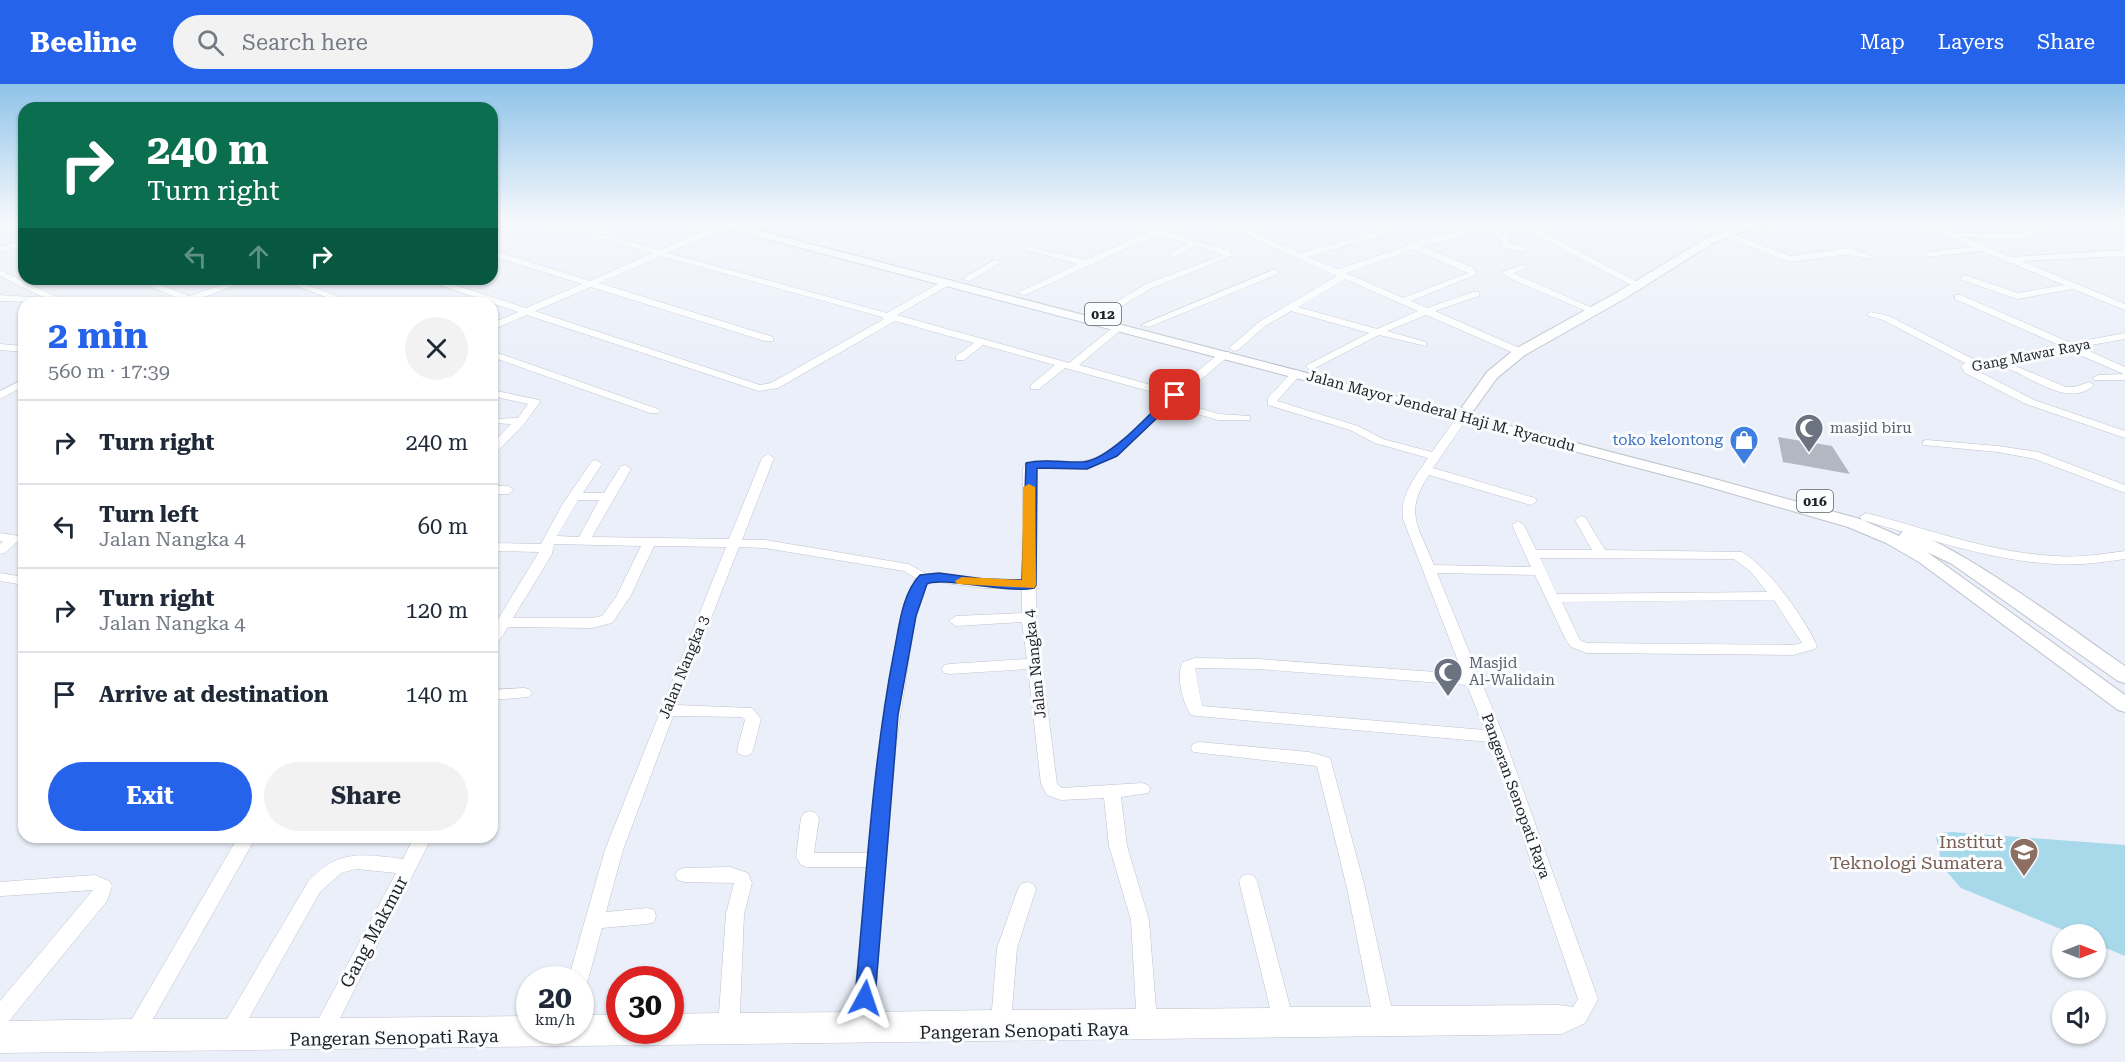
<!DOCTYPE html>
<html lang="en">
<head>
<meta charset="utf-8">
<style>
	:root { --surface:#fff; --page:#f2f2f3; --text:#1f2937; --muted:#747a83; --line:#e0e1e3; --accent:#2563eb }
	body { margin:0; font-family:"Roboto Serif",serif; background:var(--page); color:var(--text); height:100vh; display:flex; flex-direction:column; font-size:22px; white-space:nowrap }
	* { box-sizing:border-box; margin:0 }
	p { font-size:20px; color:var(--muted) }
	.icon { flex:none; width:33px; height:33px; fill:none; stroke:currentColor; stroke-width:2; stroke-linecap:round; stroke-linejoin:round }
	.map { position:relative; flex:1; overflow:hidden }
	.panel { position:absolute; left:18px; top:213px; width:480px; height:546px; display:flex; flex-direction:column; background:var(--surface); border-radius:18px; box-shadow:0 2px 4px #0004 }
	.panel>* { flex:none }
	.top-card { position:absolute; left:18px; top:18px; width:480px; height:183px; border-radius:18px; box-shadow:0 2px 4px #0004; background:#0b6e4f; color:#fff; overflow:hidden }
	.needle { width:39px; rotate:90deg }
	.controls { position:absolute; left:2052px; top:840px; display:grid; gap:12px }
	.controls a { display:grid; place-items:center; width:54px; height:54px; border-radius:50%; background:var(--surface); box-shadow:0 2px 4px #0004; font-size:30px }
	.speed { position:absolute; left:516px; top:882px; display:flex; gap:12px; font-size:30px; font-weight:700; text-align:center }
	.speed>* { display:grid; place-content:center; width:78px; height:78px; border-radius:50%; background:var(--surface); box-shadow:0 2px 4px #0004; line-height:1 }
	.speed small { font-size:15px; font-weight:400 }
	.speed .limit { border:9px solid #d22; background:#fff; color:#111 }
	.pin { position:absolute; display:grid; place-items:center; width:51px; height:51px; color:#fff; margin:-26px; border-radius:12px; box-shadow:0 3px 9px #0006 }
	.me { position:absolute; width:66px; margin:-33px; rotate:5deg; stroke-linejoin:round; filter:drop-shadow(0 0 4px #0008) }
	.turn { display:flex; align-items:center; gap:21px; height:126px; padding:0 30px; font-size:27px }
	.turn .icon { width:78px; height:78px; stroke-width:2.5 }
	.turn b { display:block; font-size:42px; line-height:51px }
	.lanes { display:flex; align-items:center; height:57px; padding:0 30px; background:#0003; justify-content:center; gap:30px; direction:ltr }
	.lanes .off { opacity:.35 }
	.round { display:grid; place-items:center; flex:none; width:63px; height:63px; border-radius:32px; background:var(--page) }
	.headline { display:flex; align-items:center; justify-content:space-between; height:102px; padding:0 30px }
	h1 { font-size:36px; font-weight:700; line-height:45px; color:var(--accent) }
	.button { display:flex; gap:12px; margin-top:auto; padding:12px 30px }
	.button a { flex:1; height:69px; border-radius:36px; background:var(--accent); color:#fff; font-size:24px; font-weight:700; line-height:69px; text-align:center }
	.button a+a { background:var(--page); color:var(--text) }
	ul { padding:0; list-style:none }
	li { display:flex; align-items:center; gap:18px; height:84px; padding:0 30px; border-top:2px solid var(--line) }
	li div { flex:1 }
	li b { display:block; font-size:22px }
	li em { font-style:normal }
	header { display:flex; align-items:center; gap:36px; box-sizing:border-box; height:84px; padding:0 30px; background:var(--accent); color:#fff }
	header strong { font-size:28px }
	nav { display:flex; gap:33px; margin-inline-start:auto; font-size:21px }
	.search { width:420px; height:54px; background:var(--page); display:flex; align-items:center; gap:15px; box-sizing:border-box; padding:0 21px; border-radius:33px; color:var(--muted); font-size:22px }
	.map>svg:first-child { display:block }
	.water { fill:#a7d9ea }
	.building { fill:#b3b7c1 }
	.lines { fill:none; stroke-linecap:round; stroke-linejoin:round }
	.minor-casing { stroke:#bec2cc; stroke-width:1 }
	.major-casing { stroke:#bec2cc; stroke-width:2 }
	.minor { fill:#fff; fill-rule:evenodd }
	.major { fill:#fff; fill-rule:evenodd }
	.route { fill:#2563eb; stroke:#184099; stroke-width:1.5 }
	.slow { fill:#f59e0b }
	.labels { text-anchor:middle; stroke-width:6; stroke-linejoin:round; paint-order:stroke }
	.shield { fill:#fbfcfe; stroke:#606265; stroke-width:1.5 }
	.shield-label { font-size:14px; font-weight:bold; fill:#1e2024 }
	.far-street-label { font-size:14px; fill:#1e2024; stroke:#fbfcfe }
	.street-label { font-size:15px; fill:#1e2024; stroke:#fbfcfe }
	.worship-label { font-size:15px; fill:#5b616d; stroke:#fbfcfe; text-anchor:start }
	.shop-label { font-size:15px; fill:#366cbe; stroke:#fbfcfe; text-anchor:end }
	.near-education-label { font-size:18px; fill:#785e54; stroke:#fbfcfe; text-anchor:end }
	.near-street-label { font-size:18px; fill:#1e2024; stroke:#fbfcfe }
</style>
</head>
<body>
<header>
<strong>Beeline</strong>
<div class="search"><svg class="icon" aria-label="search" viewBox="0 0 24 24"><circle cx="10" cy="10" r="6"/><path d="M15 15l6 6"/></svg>Search here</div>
<nav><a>Map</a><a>Layers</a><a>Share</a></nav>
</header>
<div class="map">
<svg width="2125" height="978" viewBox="0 0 2125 978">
	<rect width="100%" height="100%" fill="#eaeff9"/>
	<path class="water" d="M1952 748 2125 761V872L2096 860V850H2073L1961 804 1947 788 1941 776 1936 753 1941 749Z"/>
	<path class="building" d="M1778 353 1832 362 1850 390 1783 378Z"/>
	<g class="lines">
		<g class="minor-casing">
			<path id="minor" d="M540 137H553L660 166 721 139H727V143L668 169 887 229 945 196H951V200L897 231 1069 279 1116 241H1122V245L1079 281 1173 307 1221 268H1229V272L1175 317 1219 330 1250 332V336H1218L1170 322 1117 371 1087 385 1040 383 1035 385 1036 533 1057 700 1062 704 1142 699 1148 701 1150 705 1148 709 1121 713 1127 762 1149 836 1156 925 1270 924 1239 797 1242 792 1248 790 1254 792 1257 797 1290 923H1371L1347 804 1317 682 1193 668 1191 664 1193 660 1199 658 1309 668 1330 674 1365 804 1391 922 1558 921 1573 923 1578 915 1490 658 1197 632 1191 631C1183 619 1175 591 1183 578L1195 574 1258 575 1463 590 1403 435C1399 412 1416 392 1428 374L1375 359 1350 346 1268 321V314L1293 287 1297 286 1302 289 1277 317 1358 342 1383 355 1432 368 1459 330H1467L1469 332 1433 384 1535 414 1537 417 1531 421 1429 391C1403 429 1419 443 1434 481L1531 483 1512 441 1518 437 1524 441 1536 466H1592L1575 436 1581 432 1585 433 1605 466 1742 468C1768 483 1805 534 1817 562L1815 565 1793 571 1587 569 1571 563 1566 556 1535 491 1437 489 1504 653 1598 915 1585 939 1562 950 0 969V917L93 806 2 812H0V798L95 791 109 797 112 802 107 817 9 937 132 935 238 753H256L153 935H227L308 798C337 765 363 770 403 775L414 753H432L340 934 530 932V946H580V931H620V946H670V930L719 929 726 830 734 799 684 798 678 796 675 791 678 786 684 784 730 783 748 789 752 799 744 830 740 929 853 928 867 783H807L801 781 796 773 801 734 804 729 810 727 816 729 819 734 814 769H868C874 705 881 641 893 578 898 550 899 518 917 495L904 487 765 464 739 463 677 621 752 624 761 635 753 666 751 670 745 672 739 670 737 666 745 636 742 633 673 632 623 766 606 828 647 824 654 826 656 832 654 838 647 840 602 844 588 896 585 902 580 904V896H568L605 766 726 463 654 462 630 513 612 539 592 544 508 543 497 560 492 562V545L539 468 492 467V459L541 460 562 421 592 377 596 376 602 380 583 409H604L621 382 625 381 631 385 592 453 729 455 762 374 768 370 774 374 742 456H765L908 480 927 490 984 496 1022 497 1023 385 1027 378C1046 374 1064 379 1083 377 1110 375 1148 331 1167 312L1065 284 1039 305H1031V301L1055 281 983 261 964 276H956V272L974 259 895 237 778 304 759 307 527 231 492 246V239L518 228 422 195H436L526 224 582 200 492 172V166L590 197 652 169ZM661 172 882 233 884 235 771 299 760 301 535 227 591 203 765 257H773V253L599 199ZM578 416H599L579 453 557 452ZM554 460 641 462 616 513 602 532 592 534H513L552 470ZM1540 474 1734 475 1751 488 1767 508 1557 510ZM929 497 984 504 1022 505V529L956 532 949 537 956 542 1022 538 1027 575 949 580 944 581 942 585 944 589 949 590 1028 585 1041 700 1047 711 1061 716 1104 714 1109 762 1131 836 1136 925 1012 926 1017 864 1036 805 1033 800 1027 798 1021 800 1018 805 997 864 992 926 874 928 896 660 916 528 922 509ZM1774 516 1802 559 1793 561 1588 559 1581 557 1578 552 1562 518ZM1195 584 1258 585 1467 601 1485 646 1202 622ZM356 785 396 789 319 934H249L320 808 341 789Z
				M1178 137H1190L1164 148 1230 167 1232 172 1152 204 1103 233 1100 232V228L1146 200 1223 171 1196 161 1177 172H1171V168L1188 159 1156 151 1025 211 1017 209 1078 180 1026 166V162L1086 176 1152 146Z
				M1215 137H1226L1236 141 1249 137H1261L1243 144 1301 169 1384 146V150L1308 173 1338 185 1407 162 1408 159 1460 147 1444 137H1454L1468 145 1485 141 1521 137 1643 201 1635 203 1516 141 1494 145 1509 152V160L1526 164V168L1501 163 1502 155 1485 146 1422 162 1472 183 1477 190 1411 217 1427 224 1473 208H1479V212L1435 227 1524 266V270H1516L1426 231 1387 247 1426 258V262L1379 251 1311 286 1306 283 1307 281 1369 249 1291 227 1265 242 1238 266 1234 267 1229 264 1259 238 1337 192ZM1413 165 1468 189 1403 214 1346 189ZM1345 195 1418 227 1377 245 1298 223Z
				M1697 137H1708L1732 146V150L1791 172 1849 164 1872 172 1868 175 1849 170 1790 178 1722 152V148Z
				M1913 137H1924L1953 149 2024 150 1997 137H2008L2036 149V153L2013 155 1964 153 2011 173 2125 166V172L2022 177 2125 220V226L2073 205 2017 215 1962 196 1960 194 1965 191 2018 209 2064 201 1982 167 1926 173V169L1929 168 1973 163Z
				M0 138 24 146V151L0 143Z
				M24 156V162L0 169V163Z
				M994 176 1001 178 970 197 962 195Z
				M1522 181 1529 183 1513 189 1599 227 1591 229 1509 194 1502 188Z
				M1275 185 1279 188 1278 190 1149 243 1141 241Z
				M0 186 65 217 67 219 0 217V211L45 214 0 192Z
				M133 195H146L189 212 239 195H253L196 216 195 219H173L180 215Z
				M279 195H292L355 219H341Z
				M1955 211H1961L2071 259 2125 249V255L2080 263 2125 283V296H2094L2093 294 2098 291 2124 290 2068 266 2006 278 2066 303H2075L2089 298 2094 301C2066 327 2024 286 1995 280 1989 279 1979 283 1972 284L2034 316 2125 347V354L2026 320 1965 289 1961 282 1965 279 1883 236 1866 231 1871 228 1889 232 1977 277 2059 261 1955 215Z
				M0 260 24 262V268L0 266Z
				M492 267 658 325 660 327 658 329H650L492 273Z
				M24 295V302L0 315V307Z
				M492 306 539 316 540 318 525 339 496 369 492 370V360L511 340 494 339V335L518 334 528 320 492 312Z
				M1927 356 1998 362 2038 368 2125 401V409L2035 375 1998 368 1923 361V357Z
				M492 402H508L514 406 508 410H492Z
				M1866 429C1929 445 1991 469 2056 472 2079 474 2102 470 2125 467V475C2102 478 2079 482 2056 480 1989 477 1925 453 1862 436L1860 433Z
				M0 449 19 452 20 455 5 469 0 470V460L3 457H0Z
				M0 489 24 493V501L0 497Z
				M524 604 529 605 532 609 529 613 492 616V606Z"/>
		</g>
		<g class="major-casing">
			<path id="major" d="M705 137H722L1711 394 1860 435 1899 452 1902 448C1933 441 2091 559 2125 582V599L2118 597 1952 480 1927 468 2125 611V628L2118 626 1919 478 1886 459 1848 443 1699 400 706 139Z
				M1756 137H1773L1713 159 1624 215 1525 271 1497 294 1474 326 1469 327 1462 323 1487 288 1515 265 1616 209 1705 155 1725 146Z"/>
		</g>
		<use href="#minor" class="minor"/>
		<use href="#major" class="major"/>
	</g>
	<linearGradient id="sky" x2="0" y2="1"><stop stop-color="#8ec3e9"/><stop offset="0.5" stop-color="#f6f8fc"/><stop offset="1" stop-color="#f6f8fc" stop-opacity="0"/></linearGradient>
	<rect width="2125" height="274" fill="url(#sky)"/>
	<path class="route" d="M1175 308 1181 311 1179 313 1117 372 1087 385 1037 384 1036 501 1034 504C1008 510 941 492 927 500L916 532 898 631 875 914 872 920 865 923 858 920 855 914C866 799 872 682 894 568 899 544 902 509 920 491L939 489 984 495 1022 496 1026 379C1046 374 1063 379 1083 378 1110 376 1152 327 1171 309Z"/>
	<path class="slow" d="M1029 400 1035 403 1036 501 1034 504 957 500 955 497 962 493 1022 496 1023 403Z"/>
	<defs>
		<g id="mosque-pin" transform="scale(1.5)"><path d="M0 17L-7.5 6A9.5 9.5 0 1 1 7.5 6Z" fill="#6b7280" stroke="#fbfcfe"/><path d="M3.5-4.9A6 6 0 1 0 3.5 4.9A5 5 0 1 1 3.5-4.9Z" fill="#fff"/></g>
		<g id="shop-pin" transform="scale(1.5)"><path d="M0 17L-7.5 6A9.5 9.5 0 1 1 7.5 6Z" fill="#3f7fe0" stroke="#fbfcfe"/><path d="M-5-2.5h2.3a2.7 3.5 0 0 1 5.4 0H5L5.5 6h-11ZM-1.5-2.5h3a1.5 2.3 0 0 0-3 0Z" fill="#fff"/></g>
		<g id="university-pin" transform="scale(1.5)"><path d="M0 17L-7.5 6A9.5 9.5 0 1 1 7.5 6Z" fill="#8d6e63" stroke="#fbfcfe"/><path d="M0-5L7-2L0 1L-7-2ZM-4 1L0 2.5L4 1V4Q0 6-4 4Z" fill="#fff"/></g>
	</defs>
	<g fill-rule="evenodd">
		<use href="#mosque-pin" x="1809" y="344"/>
		<use href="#shop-pin" x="1744" y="356"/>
		<use href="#mosque-pin" x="1448" y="588"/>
		<use href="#university-pin" x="2024" y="768"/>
	</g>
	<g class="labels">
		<g class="shield">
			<rect x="1085" y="219" width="36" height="22" rx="4.5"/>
			<rect x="1797" y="406" width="36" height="22" rx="4.5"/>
		</g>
		<g class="shield-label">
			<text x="1103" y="235">012</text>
			<text x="1815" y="422">016</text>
		</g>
		<g class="far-street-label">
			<text transform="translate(2031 271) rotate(-11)" y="5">Gang Mawar Raya</text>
		</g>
		<g class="street-label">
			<text transform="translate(1441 327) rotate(15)" y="5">Jalan Mayor Jenderal Haji M. Ryacudu</text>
			<text transform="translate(1035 580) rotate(-96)" y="5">Jalan Nangka 4</text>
			<text transform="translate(684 583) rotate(-68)" y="5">Jalan Nangka 3</text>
			<text transform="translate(1516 712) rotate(70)" y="5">Pangeran Senopati Raya</text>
		</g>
		<g class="worship-label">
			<text x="1830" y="349">masjid biru</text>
			<text x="1469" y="584">Masjid<tspan x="1469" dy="17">Al-Walidain</tspan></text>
		</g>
		<g class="shop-label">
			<text x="1723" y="361">toko kelontong</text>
		</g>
		<g class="near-education-label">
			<text x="2003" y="764">Institut<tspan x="2003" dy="21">Teknologi Sumatera</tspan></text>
		</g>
		<g class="near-street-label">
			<text transform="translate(374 848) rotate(-62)" y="6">Gang Makmur</text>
			<text transform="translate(1024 947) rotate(-1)" y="6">Pangeran Senopati Raya</text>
			<text transform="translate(394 954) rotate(-1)" y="6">Pangeran Senopati Raya</text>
		</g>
	</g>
</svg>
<div class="controls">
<a><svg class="needle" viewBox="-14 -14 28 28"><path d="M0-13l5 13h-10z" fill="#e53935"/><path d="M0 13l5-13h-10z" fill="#747a83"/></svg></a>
<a><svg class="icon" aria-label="sound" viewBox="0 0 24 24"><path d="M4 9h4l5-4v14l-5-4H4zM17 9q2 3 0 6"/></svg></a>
</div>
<div class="speed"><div>20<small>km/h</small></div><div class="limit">30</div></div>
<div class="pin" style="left:1175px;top:311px;background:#d93025"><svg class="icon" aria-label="arrive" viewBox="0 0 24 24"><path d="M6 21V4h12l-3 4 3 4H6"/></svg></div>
<svg class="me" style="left:865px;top:914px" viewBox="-20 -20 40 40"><path d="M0-17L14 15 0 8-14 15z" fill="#2563eb" stroke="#fff" stroke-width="4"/></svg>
<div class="top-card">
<div class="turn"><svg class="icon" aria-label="right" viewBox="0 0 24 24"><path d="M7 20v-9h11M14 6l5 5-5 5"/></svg><div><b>240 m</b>Turn right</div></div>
<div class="lanes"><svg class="icon off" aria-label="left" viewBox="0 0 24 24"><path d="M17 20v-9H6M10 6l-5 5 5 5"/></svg><svg class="icon off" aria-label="ahead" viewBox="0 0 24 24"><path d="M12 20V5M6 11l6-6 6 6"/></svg><svg class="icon" aria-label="right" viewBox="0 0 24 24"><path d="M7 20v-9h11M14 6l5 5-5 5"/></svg></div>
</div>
<section class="panel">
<div class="headline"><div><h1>2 min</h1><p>560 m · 17:39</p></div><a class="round"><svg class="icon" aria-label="close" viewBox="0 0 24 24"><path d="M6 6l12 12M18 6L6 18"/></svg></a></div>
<ul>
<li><svg class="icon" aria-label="right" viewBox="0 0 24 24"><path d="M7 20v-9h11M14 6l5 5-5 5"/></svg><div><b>Turn right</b></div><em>240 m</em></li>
<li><svg class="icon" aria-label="left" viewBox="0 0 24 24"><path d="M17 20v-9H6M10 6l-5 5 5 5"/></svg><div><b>Turn left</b><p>Jalan Nangka 4</p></div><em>60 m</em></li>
<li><svg class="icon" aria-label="right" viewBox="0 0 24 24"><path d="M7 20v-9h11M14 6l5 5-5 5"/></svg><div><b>Turn right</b><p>Jalan Nangka 4</p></div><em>120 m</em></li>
<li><svg class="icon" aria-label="arrive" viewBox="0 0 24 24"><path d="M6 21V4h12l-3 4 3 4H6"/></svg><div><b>Arrive at destination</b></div><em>140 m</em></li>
</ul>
<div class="button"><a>Exit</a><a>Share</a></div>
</section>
</div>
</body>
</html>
